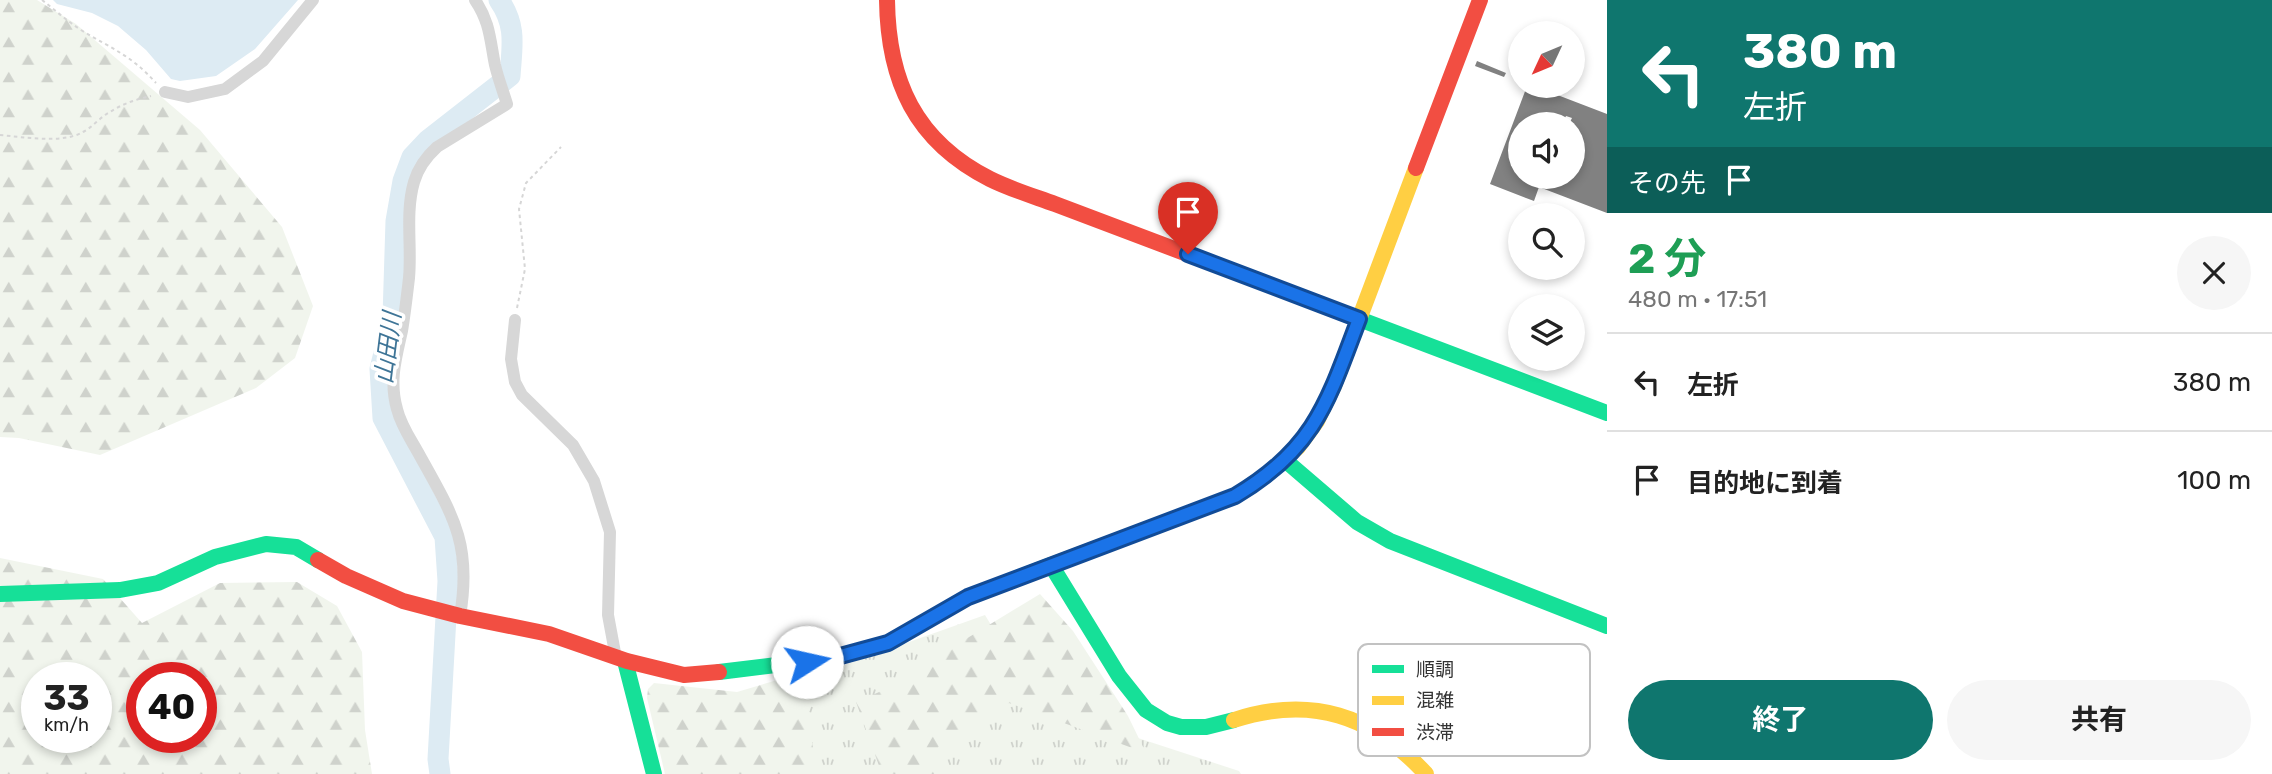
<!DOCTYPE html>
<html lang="ja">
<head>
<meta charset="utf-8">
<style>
	:root { --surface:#fff; --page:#f6f6f6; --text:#222; --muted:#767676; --line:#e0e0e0; --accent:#0f766e }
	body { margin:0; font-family:Rubik,"Noto Sans JP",sans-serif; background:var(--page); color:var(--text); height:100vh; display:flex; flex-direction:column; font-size:26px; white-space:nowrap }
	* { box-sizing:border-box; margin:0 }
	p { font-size:23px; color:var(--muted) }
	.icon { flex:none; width:38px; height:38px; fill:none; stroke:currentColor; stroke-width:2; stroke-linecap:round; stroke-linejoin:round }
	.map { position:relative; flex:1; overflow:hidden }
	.drawer { display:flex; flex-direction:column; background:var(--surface); width:665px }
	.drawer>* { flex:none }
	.guide { background:#0f766e; color:#fff; overflow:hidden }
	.needle { width:46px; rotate:226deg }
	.fabs { position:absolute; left:1508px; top:21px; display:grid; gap:14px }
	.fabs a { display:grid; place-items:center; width:77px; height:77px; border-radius:50%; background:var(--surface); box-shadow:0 4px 10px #0003; font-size:35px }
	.speed { position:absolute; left:21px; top:662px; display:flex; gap:14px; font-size:35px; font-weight:700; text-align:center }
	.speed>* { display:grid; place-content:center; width:91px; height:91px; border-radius:50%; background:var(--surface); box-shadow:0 4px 10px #0003; line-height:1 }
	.speed small { font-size:18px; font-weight:400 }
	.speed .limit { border:10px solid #d22; background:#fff; color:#111 }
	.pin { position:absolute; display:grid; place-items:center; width:60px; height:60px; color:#fff; margin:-72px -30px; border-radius:50% 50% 50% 0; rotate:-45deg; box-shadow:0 0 7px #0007 }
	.pin .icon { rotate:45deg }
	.me { position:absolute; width:77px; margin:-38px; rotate:80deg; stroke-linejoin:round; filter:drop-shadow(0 0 5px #0008) }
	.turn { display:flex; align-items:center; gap:24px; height:147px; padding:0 21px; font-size:32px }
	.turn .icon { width:91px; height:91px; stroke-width:2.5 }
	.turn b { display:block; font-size:49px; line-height:60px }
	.then { display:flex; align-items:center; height:66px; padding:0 21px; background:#0003; gap:14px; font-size:26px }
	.round { display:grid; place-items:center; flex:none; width:74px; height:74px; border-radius:37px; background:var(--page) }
	.headline { display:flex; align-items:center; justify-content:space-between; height:119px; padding:0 21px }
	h1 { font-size:42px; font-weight:700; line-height:52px; color:#1e9e55 }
	.cta { display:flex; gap:14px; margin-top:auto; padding:14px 21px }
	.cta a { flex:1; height:80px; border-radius:42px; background:var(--accent); color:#fff; font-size:28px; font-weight:700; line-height:80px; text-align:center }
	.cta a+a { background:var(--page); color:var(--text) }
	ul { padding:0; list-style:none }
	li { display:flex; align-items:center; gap:21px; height:98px; padding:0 21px; border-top:2px solid var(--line) }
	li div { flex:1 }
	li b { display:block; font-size:26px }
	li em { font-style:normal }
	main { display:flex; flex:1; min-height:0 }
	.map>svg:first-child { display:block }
	.grass { fill:url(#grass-tufts) }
	.forest { fill:url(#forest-firs); fill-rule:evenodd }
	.water { fill:#ddebf3 }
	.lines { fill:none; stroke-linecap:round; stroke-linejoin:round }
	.river { stroke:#ddebf3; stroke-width:21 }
	.building { fill:#818181; fill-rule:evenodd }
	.path { stroke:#d6d6d6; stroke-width:2; stroke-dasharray:3.5 3.5; stroke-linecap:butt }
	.street { stroke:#d7d7d7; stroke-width:12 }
	.fast { stroke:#16e098; stroke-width:16 }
	.slow { stroke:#ffcf43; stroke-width:16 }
	.jam { stroke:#f24e42; stroke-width:16 }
	.route-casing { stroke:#114b97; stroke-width:18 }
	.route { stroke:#1a73e8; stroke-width:12 }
	.labels { text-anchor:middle; stroke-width:7; stroke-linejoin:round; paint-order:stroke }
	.water-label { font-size:24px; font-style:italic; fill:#3f7597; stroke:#fff }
	.key { fill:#fff; stroke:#c2c2c2; stroke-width:2 }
	.key-label { font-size:19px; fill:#333 }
</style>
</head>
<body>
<main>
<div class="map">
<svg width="1607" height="774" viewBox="0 0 1607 774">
	<defs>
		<pattern id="grass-tufts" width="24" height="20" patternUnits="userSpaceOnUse" patternTransform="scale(1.75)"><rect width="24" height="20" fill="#f1f5ed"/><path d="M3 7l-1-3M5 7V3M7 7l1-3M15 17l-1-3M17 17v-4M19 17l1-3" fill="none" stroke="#cfd2cc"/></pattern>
		<pattern id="forest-firs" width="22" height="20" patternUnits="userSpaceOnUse" patternTransform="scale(1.75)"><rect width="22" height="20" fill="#f1f5ed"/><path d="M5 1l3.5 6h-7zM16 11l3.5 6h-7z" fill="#cfd2cc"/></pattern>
	</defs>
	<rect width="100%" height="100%" fill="#fff"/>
	<path class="grass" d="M985 615 1040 706 1239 771 1241 774H748L712 700 822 673Z"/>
	<path class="forest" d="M0 0H37L76 24 200 130 282 227 313 306 295 358 256 388 100 455 19 438 0 437Z
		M0 558 103 579 142 623 220 583 297 582 337 606 362 652 365 730 372 774H0ZM37 677H96V737H37ZM142 677H201V737H142Z
		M1040 594 1073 631 1128 716 1146 753 1009 703 938 747 942 774H882L856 702 921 674 961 642Z
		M804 672 814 756 806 774H665L647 698 648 689 654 683 737 692Z"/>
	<path class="water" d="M53 0H298L255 49 216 76 180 81 171 79 146 50 118 26 92 13 57 4Z"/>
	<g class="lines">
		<path class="river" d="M440 774 438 759 448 581 445 537 383 418 380 369 393 317 396 221 403 181 412 157 428 140 510 76C512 46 517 26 499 0"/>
	</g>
	<path class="building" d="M1477 61 1506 73 1504 77 1475 66Z
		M1527 86H1534L1607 114V213L1539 187 1534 201 1490 184ZM1566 116 1572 118 1569 124H1573V177H1521V124H1562Z"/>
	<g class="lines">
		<path class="path" d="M42 0C55 10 67 21 81 30 112 49 131 55 156 83
			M0 135C23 137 63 144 83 132 93 127 100 117 110 112 122 104 137 99 151 96
			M517 308 525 269 519 209 526 183 561 147"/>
		<path class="street" d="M165 92 188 97 225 89 263 61 313 0
			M515 320 511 359 515 382 522 395 573 445 594 481 610 532 608 615 616 658
			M460 616C472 545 454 517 420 456 412 441 401 426 397 409 389 381 396 358 402 331 405 313 407 295 409 278 412 247 405 213 414 182 418 168 426 157 437 147L507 104C503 91 498 78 495 65 490 40 490 22 475 0"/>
		<path class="fast" d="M1190 255 1607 413
			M1286 461 1357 522 1390 541 1607 626
			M0 594 120 590 158 583 215 557 266 544 296 547 318 560
			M625 661 654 774
			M719 672 833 658 888 643 968 597 1051 565 1119 676 1146 710 1167 723 1181 727H1206L1234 720"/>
		<path class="slow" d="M1051 565 1235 496 1268 474 1298 447 1317 421 1334 386 1416 168
			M1234 720C1311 695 1372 715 1426 774"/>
		<path class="jam" d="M887 0C888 81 915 141 990 179 1010 189 1033 196 1055 204 1100 221 1145 238 1190 255
			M1416 168 1480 0
			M318 560 346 576 403 601 460 616 549 634 627 661 684 675 719 672"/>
	</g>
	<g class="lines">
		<g class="route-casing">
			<path id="route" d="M807 662 833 658 888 643 968 597 1235 496C1315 449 1328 401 1359 319L1188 254"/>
		</g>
		<use href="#route" class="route"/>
	</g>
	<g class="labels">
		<g class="water-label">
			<text transform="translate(388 348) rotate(-83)" y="8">山田川</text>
		</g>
	</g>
	<rect x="1358" y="644" width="232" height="112" rx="10" class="key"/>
	<rect x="1372" y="665" width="32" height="8" fill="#16e098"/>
	<rect x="1372" y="696" width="32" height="9" fill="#ffcf43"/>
	<rect x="1372" y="728" width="32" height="8" fill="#f24e42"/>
	<g class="key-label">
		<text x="1416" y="676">順調</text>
		<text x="1416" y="707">混雑</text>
		<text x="1416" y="739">渋滞</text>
	</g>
</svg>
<div class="fabs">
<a><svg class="needle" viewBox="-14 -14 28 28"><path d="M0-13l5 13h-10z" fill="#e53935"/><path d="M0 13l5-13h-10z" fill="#767676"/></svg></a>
<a><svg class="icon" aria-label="sound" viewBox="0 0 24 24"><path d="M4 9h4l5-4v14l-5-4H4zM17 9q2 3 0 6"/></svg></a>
<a><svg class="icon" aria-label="search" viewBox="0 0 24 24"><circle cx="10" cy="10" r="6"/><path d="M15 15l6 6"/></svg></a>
<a><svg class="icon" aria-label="layers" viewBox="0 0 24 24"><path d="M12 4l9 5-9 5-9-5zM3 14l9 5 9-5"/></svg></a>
</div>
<div class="speed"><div>33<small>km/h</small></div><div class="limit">40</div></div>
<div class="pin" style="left:1188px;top:254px;background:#d93025"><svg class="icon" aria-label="arrive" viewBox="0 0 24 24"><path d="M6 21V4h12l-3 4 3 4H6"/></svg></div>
<svg class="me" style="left:807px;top:662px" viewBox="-20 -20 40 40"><circle r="19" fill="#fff"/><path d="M0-13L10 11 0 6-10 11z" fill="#1a73e8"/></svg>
</div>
<section class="drawer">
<div class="guide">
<div class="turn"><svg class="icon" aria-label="left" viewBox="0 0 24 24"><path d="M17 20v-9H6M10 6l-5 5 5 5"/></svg><div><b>380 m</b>左折</div></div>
<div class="then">その先<svg class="icon" aria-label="arrive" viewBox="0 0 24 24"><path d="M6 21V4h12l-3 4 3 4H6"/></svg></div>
</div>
<div class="headline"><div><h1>2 分</h1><p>480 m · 17:51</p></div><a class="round"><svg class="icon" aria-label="close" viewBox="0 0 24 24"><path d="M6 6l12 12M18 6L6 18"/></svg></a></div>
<ul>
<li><svg class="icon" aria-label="left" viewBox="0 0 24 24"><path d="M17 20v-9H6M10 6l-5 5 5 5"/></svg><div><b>左折</b></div><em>380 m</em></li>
<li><svg class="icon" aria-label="arrive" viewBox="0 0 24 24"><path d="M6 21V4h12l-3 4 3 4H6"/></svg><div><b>目的地に到着</b></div><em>100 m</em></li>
</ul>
<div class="cta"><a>終了</a><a>共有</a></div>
</section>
</main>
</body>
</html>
